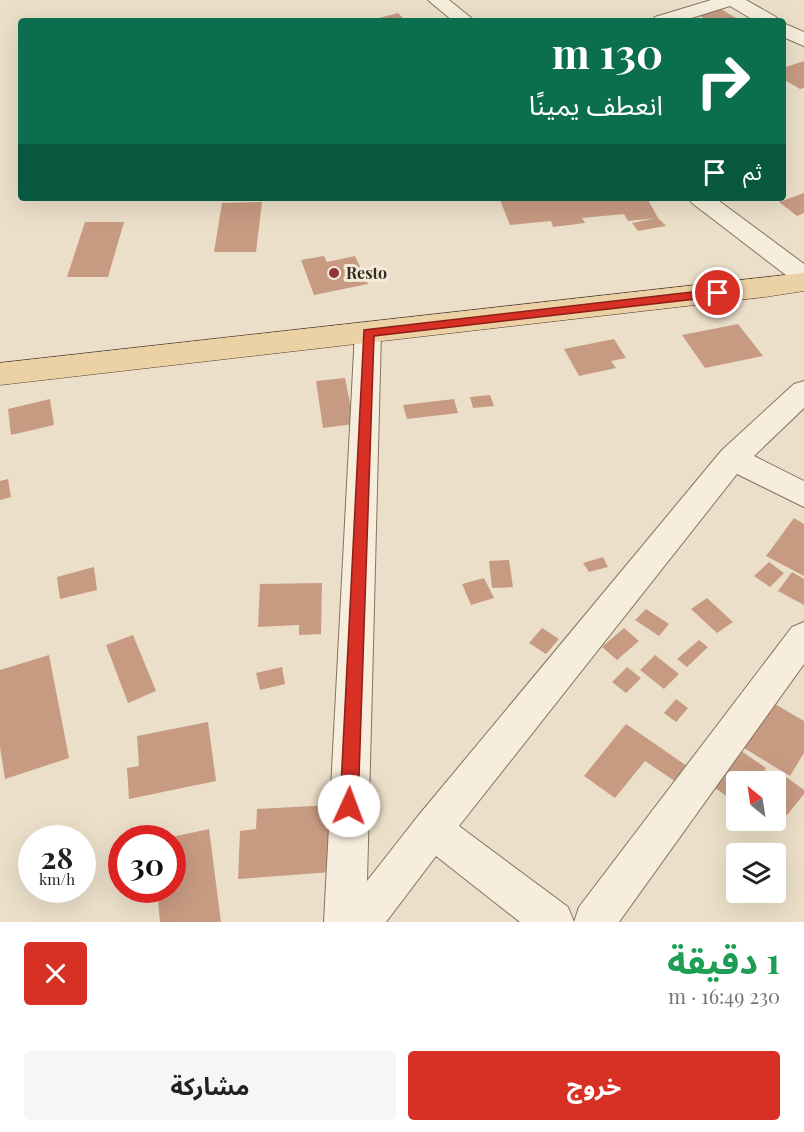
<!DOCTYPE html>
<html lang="ar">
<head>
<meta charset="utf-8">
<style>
	:root { --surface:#fff; --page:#f6f6f6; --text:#202124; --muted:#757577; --accent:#d93025 }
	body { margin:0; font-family:"Playfair Display","Noto Sans Arabic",serif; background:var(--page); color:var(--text); direction:rtl; height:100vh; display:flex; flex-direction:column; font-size:22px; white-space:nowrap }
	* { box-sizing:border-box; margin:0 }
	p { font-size:20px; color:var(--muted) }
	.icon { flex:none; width:33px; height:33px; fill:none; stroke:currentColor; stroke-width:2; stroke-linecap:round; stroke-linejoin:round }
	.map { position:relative; height:922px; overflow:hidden; direction:ltr }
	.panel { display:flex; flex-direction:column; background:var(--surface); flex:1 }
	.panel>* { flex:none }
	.top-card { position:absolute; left:18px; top:18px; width:768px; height:183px; border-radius:6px; box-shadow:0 6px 24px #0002; direction:rtl; background:#0b6e4f; color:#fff; overflow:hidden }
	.needle { width:39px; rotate:330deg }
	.tools { position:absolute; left:726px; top:771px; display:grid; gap:12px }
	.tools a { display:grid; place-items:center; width:60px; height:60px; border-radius:6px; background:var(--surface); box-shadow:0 6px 24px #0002; font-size:30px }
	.speed { position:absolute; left:18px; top:825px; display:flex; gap:12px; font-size:30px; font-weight:700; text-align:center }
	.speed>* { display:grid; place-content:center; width:78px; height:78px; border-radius:50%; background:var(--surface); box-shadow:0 6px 24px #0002; line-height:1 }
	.speed small { font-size:15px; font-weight:400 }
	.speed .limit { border:9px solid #d22; background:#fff; color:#111 }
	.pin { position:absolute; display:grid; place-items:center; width:51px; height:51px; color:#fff; margin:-26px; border:3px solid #fff; border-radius:50%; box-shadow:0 2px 6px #0007 }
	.me { position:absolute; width:66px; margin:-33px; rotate:2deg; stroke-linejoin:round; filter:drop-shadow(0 0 4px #0008) }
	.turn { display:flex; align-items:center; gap:21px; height:126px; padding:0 24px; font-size:27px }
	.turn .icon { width:78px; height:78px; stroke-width:2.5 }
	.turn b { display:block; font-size:42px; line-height:51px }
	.then { display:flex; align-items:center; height:57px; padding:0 24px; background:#0003; gap:12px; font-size:22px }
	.round { display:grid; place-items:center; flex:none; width:63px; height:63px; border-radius:6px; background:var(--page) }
	.headline { display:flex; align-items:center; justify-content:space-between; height:102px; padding:0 24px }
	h1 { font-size:36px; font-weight:700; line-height:45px; color:#1e9e55 }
	.button { display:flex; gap:12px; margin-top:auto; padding:12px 24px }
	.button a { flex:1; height:69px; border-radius:6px; background:var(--accent); color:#fff; font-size:24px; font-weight:700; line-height:69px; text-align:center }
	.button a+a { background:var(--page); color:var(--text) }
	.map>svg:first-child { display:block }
	.building { fill:#c79b82 }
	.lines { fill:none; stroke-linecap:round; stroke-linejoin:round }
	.minor-casing { stroke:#86725f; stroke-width:2 }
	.major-casing { stroke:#554132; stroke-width:1 }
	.minor { fill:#f7eddc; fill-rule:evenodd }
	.major { fill:#ebd1a4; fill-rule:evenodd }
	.route { fill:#d93025; stroke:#8d1f18; stroke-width:1.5 }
	.poi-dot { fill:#913339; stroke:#f3ead8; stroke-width:2 }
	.labels { text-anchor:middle; stroke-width:6; stroke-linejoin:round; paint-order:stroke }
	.poi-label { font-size:16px; font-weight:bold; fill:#382b21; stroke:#f3ead8; text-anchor:start }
</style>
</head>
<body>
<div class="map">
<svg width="804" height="922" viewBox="0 0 804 922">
	<rect width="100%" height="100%" fill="#ebdfc9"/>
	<path class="building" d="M716 6 741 21H708L695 13Z
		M398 13 406 21H371V20Z
		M804 61V88L800 89 783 79V68Z
		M804 193V213L797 216 779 202Z
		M522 198H647L658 218 666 226 638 231 632 223 656 218 628 221 624 214 582 218 585 223 553 227 551 221 510 225 500 200Z
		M262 202 256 252H214L222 203Z
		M85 222H124L108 277H67Z
		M324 256 327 262 355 256 368 284 314 295 301 260Z
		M738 324 763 356 705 368 682 335Z
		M614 339 626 358 611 361 616 368 579 376 564 349Z
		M345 378 354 424 323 428 316 381Z
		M490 395 494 406 473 408 470 397Z
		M50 399 54 425 11 435 8 409Z
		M454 399 458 413 407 419 403 405Z
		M8 479 11 497 0 500V481Z
		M794 518 804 524V576L766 556Z
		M603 557 608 567 589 572 583 563Z
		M509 560 513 587 492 588 489 561Z
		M769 562 784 573 770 587 754 576Z
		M94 567 97 590 60 599 57 577Z
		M792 572 804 579V605L778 591Z
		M484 578 494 598 471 605 462 584Z
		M322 583 321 634 299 635V625L258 627 260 584Z
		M707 598 733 622 717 633 691 609Z
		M646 609 669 624 659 636 635 620Z
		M542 628 559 639 546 654 529 643Z
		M624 628 639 641 617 660 602 647Z
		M133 635 156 691 128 703 106 645Z
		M699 640 708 647 687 667 677 659Z
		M49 655 69 758 5 779 0 747V670Z
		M655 655 679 674 664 689 640 670Z
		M282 667 285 684 260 690 256 673Z
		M627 667 641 678 626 693 612 682Z
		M676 699 688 708 676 722 664 713Z
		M768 700 804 721V753L790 776 739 745Z
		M208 722 216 781 129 799 127 768 139 766 137 736Z
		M626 724 687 766 676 782 645 761 615 798 584 776Z
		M737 748 766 768 757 782H736V803L711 785Z
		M778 771 804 790V794L787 815 776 806V782H770Z
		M331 805 332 872 238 879 240 831 256 829 257 809Z
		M209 829 221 922H160L157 890H172V837Z"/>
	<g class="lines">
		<g class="minor-casing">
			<path id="minor" d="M428 0H449L475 21H453Z
				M711 0H746L776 17 779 21H755L730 6 682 21H652L655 17Z
				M783 23 804 32V46L783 37Z
				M688 198H715L804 264V284L795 282 692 203Z
				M368 323 377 326 381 332 367 881 418 816 722 450 794 384 804 381V408L754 456 804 481V507L737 474 459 826 568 907 574 922 579 907 792 627 804 622V664L619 922H520L436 856 386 922H324L355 332 359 326Z"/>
		</g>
		<g class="major-casing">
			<path id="major" d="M804 273V291L765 297 0 385V363Z"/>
		</g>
		<use href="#minor" class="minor"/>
		<use href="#major" class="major"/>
	</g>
	<path class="route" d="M718 289 722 291V296L374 336 358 806 355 812 349 815 343 812 340 806 364 330Z"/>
	<circle class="poi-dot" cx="334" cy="273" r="6"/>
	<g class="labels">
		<g class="poi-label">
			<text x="346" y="279">Resto</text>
		</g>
	</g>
</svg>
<div class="tools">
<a><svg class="needle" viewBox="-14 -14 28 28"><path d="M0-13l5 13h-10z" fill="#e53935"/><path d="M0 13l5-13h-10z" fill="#757577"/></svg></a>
<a><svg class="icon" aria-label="layers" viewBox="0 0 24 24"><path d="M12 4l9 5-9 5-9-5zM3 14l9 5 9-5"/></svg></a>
</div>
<div class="speed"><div>28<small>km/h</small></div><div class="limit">30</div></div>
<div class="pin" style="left:718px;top:293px;background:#d93025"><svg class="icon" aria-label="arrive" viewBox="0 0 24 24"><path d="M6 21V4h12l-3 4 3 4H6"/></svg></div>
<svg class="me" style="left:349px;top:806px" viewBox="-20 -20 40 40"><circle r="19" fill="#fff"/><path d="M0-13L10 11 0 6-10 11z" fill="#d93025"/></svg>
<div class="top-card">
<div class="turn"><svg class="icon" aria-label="right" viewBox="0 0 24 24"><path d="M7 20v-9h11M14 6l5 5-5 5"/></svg><div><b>130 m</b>انعطف يمينًا</div></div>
<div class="then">ثم<svg class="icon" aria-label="arrive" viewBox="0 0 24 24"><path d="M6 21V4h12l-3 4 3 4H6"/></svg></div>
</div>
</div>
<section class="panel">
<div class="headline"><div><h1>1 دقيقة</h1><p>230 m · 16:49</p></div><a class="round" style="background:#d93025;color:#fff"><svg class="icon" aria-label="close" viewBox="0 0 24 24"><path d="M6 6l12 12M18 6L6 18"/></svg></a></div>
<div class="button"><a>خروج</a><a>مشاركة</a></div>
</section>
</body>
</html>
